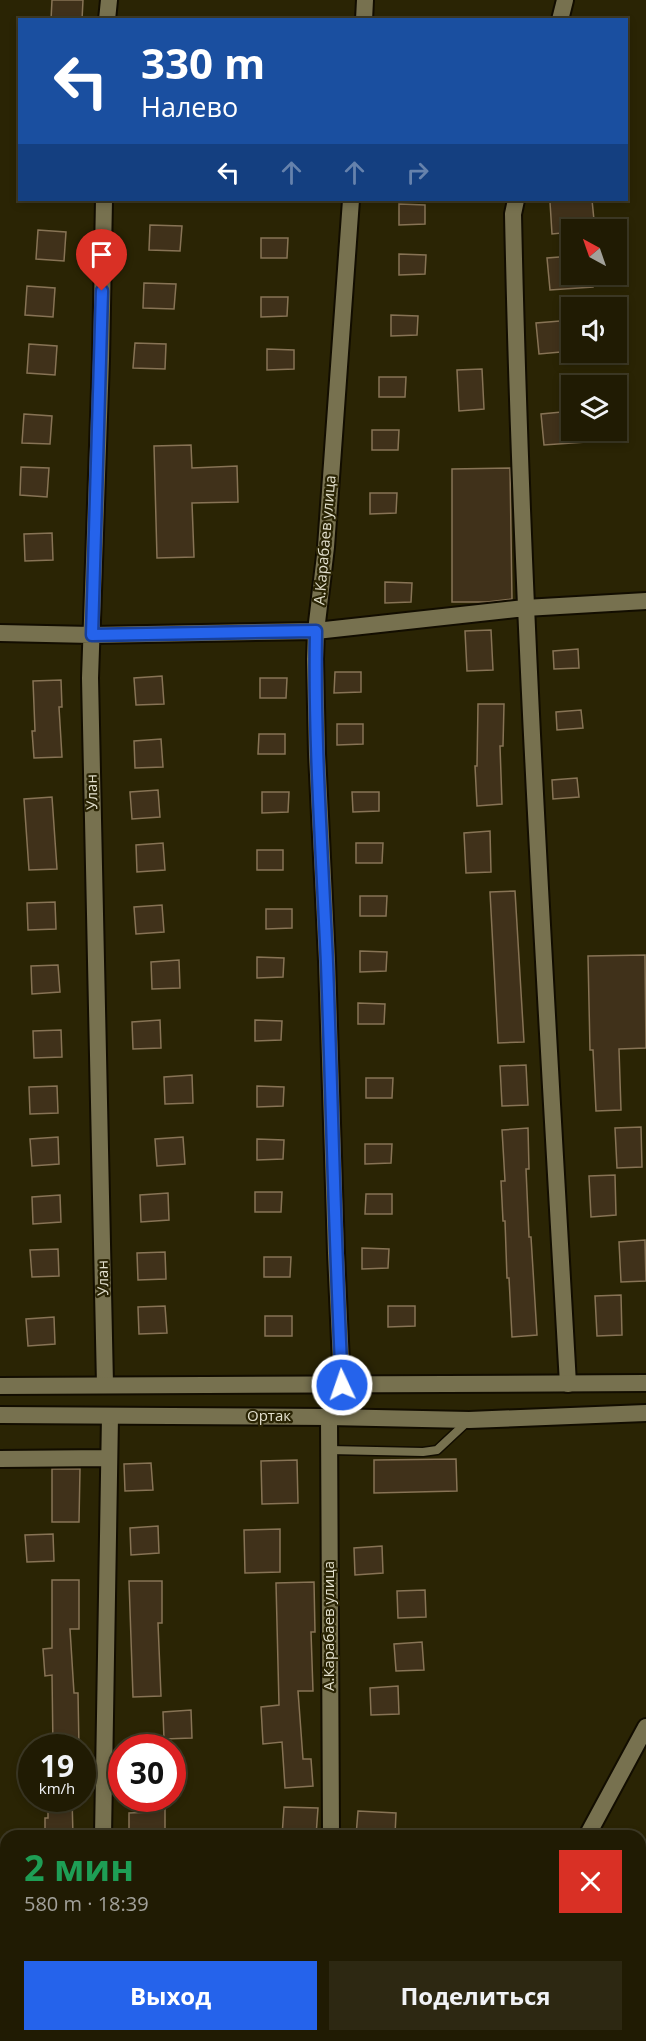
<!DOCTYPE html>
<html lang="ru">
<head>
<meta charset="utf-8">
<style>
	:root { --surface:#201b03; --page:#2d2812; --text:#f1f3f6; --muted:#a2a19a; --line:#3d3925; --accent:#2563eb }
	body { margin:0; font-family:"Open Sans",sans-serif; background:var(--page); color:var(--text); height:100vh; display:flex; flex-direction:column; font-size:22px; white-space:nowrap }
	* { box-sizing:border-box; margin:0 }
	p { font-size:20px; color:var(--muted) }
	.icon { flex:none; width:33px; height:33px; fill:none; stroke:currentColor; stroke-width:2; stroke-linecap:round; stroke-linejoin:round }
	.map { position:relative; flex:1; overflow:hidden }
	.details { position:absolute; left:0px; top:1830px; width:646px; height:212px; display:flex; flex-direction:column; background:var(--surface); border-radius:18px 18px 0 0; box-shadow:0 3px 9px #0003,0 0 0 2px var(--line) }
	.details>* { flex:none }
	.top-card { position:absolute; left:18px; top:18px; width:610px; height:183px; border-radius:0px; box-shadow:0 3px 9px #0003,0 0 0 2px var(--line); background:#1a4fa0; color:#fff; overflow:hidden }
	.needle { width:39px; rotate:320deg }
	.fabs { position:absolute; left:561px; top:219px; display:grid; gap:12px }
	.fabs a { display:grid; place-items:center; width:66px; height:66px; border-radius:0px; background:var(--surface); box-shadow:0 3px 9px #0003,0 0 0 2px var(--line); font-size:30px }
	.speed { position:absolute; left:18px; top:1734px; display:flex; gap:12px; font-size:30px; font-weight:700; text-align:center }
	.speed>* { display:grid; place-content:center; width:78px; height:78px; border-radius:50%; background:var(--surface); box-shadow:0 3px 9px #0003,0 0 0 2px var(--line); line-height:1 }
	.speed small { font-size:15px; font-weight:400 }
	.speed .limit { border:9px solid #d22; background:#fff; color:#111 }
	.pin { position:absolute; display:grid; place-items:center; width:51px; height:51px; color:#fff; margin:-62px -26px; border-radius:50% 50% 50% 0; rotate:-45deg; box-shadow:0 0 6px #0007 }
	.pin .icon { rotate:45deg }
	.me { position:absolute; width:66px; margin:-33px; rotate:357deg; stroke-linejoin:round; filter:drop-shadow(0 0 4px #0008) }
	.turn { display:flex; align-items:center; gap:21px; height:126px; padding:0 24px; font-size:27px }
	.turn .icon { width:78px; height:78px; stroke-width:2.5 }
	.turn b { display:block; font-size:42px; line-height:51px }
	.lanes { display:flex; align-items:center; height:57px; padding:0 24px; background:#0003; justify-content:center; gap:30px; direction:ltr }
	.lanes .off { opacity:.35 }
	.round { display:grid; place-items:center; flex:none; width:63px; height:63px; border-radius:0px; background:var(--page) }
	.overview { display:flex; align-items:center; justify-content:space-between; height:102px; padding:0 24px }
	h1 { font-size:36px; font-weight:700; line-height:45px; color:#1e9e55 }
	.button { display:flex; gap:12px; margin-top:auto; padding:12px 24px }
	.button a { flex:1; height:69px; border-radius:0px; background:var(--accent); color:#fff; font-size:24px; font-weight:700; line-height:69px; text-align:center }
	.button a+a { background:var(--page); color:var(--text) }
	.map>svg:first-child { display:block }
	.building { fill:#40311a; stroke:#877355; stroke-width:1.5 }
	.lines { fill:none; stroke-linecap:round; stroke-linejoin:round }
	.service-casing { stroke:#120d00; stroke-width:11 }
	.minor-casing { stroke:#120d00; stroke-width:20 }
	.tertiary-casing { stroke:#120d00; stroke-width:20 }
	.service { stroke:#77714f; stroke-width:8 }
	.minor { stroke:#77714f; stroke-width:16 }
	.tertiary { stroke:#77714f; stroke-width:16 }
	.route-casing { stroke:#184099; stroke-width:15 }
	.route { stroke:#2563eb; stroke-width:10 }
	.labels { text-anchor:middle; stroke-width:4.5; stroke-linejoin:round; paint-order:stroke }
	.street-label { font-size:15px; fill:#e3e0ce; stroke:#2a2404 }
</style>
</head>
<body>
<div class="map">
<svg width="646" height="2041" viewBox="0 0 646 2041">
	<rect width="100%" height="100%" fill="#2a2404"/>
	<path class="building" d="M52 0H83L82 20H51Z
		M592 200 595 230H572V232L552 234 550 202Z
		M399 204 425 205V224L399 225Z
		M150 225 182 226 180 251 149 250Z
		M38 230 66 232 64 261 36 259Z
		M261 238H288L287 258H261Z
		M399 254 426 255 425 274 399 275Z
		M572 256V274H592L593 287 550 290 547 258Z
		M144 283 176 284 174 309 143 308Z
		M27 286 55 288 53 317 25 315Z
		M261 297H288L287 316 261 317Z
		M391 315 418 316 417 335 391 336Z
		M572 320V351L539 354 536 323Z
		M135 343 166 344 165 369 133 368Z
		M29 344 57 346 55 375 27 373Z
		M267 349 294 350V369L267 370Z
		M482 369 484 409 459 411 457 370Z
		M379 377H406L405 397H379Z
		M572 411V430H585L586 442 544 445 541 414Z
		M24 414 52 416 50 444 22 443Z
		M372 430H399L398 450H372Z
		M191 445 192 468 237 466 238 502 192 503 194 557 157 558 154 446Z
		M21 467 49 468 47 497 20 495Z
		M510 468 512 599 487 602H452V469Z
		M370 493H397L396 513 370 514Z
		M52 533 53 560 25 561 24 534Z
		M385 582 412 583 411 602 385 603Z
		M491 630 493 670 467 671 465 631Z
		M578 649 579 668 554 669 553 651Z
		M335 672H361V692L334 693Z
		M162 676 164 704 136 705 134 678Z
		M260 678H287L286 698H260Z
		M61 680 62 707H59L62 757 34 758 32 731H35L33 681Z
		M478 704H504L503 746H500L502 804 477 806 475 766H477Z
		M581 710 583 728 557 730 556 712Z
		M337 724H363V744L337 745Z
		M259 734H285V754H258Z
		M161 739 163 767 135 768 134 741Z
		M577 778 579 797 553 799 552 780Z
		M158 790 160 817 132 819 130 792Z
		M262 792H289L288 812 262 813Z
		M352 792H379V811L353 812Z
		M52 797 57 869 29 870 24 799Z
		M490 831 491 872 466 873 464 833Z
		M163 843 165 870 137 872 136 845Z
		M356 843H383L382 863H356Z
		M257 850H283V870H257Z
		M515 891 524 1042 498 1043 490 892Z
		M360 896H387L386 916H360Z
		M55 902 56 929 28 930 27 903Z
		M162 905 164 932 136 934 134 907Z
		M266 909H292V928L266 929Z
		M360 951 387 952 386 971 360 972Z
		M645 955 646 1048 619 1049 621 1110 596 1111 593 1050H590L588 956Z
		M257 957 284 958 283 977 257 978Z
		M179 960 180 988 152 989 151 962Z
		M58 965 60 992 32 994 31 966Z
		M358 1003 385 1004 384 1024H358Z
		M160 1020 161 1048 133 1049 132 1022Z
		M255 1020 282 1021 281 1040 255 1041Z
		M61 1030 62 1057 34 1058 33 1031Z
		M526 1065 528 1105 502 1106 500 1066Z
		M192 1075 193 1103 165 1104 164 1077Z
		M366 1078H393L392 1098H366Z
		M57 1086 58 1113 30 1114 29 1087Z
		M257 1086 284 1087 283 1106 257 1107Z
		M641 1127 642 1167 617 1168 615 1128Z
		M528 1128 529 1169H526L529 1237H531L537 1335 512 1337 509 1278H507L505 1221H503L501 1181H505L502 1130Z
		M58 1137 59 1164 32 1166 30 1139Z
		M183 1137 185 1164 157 1166 155 1139Z
		M257 1139 284 1140 283 1159 257 1160Z
		M365 1144H392L391 1163 365 1164Z
		M615 1175 616 1215 591 1217 589 1176Z
		M255 1192H282L281 1212H255Z
		M168 1193 169 1220 141 1222 140 1195Z
		M366 1194H392V1214H365Z
		M60 1195 61 1222 33 1224 32 1197Z
		M645 1240 646 1281 621 1282 619 1242Z
		M362 1248 389 1249 388 1268 362 1269Z
		M58 1249 59 1276 32 1277 30 1250Z
		M165 1252 166 1279 138 1280 137 1253Z
		M264 1257H291L290 1277H264Z
		M621 1295 622 1335 597 1336 595 1296Z
		M165 1306 167 1333 139 1334 138 1307Z
		M388 1306H415V1326L388 1327Z
		M265 1316H292V1336H265Z
		M54 1317 55 1344 28 1346 26 1319Z
		M456 1459 457 1491 374 1493V1460Z
		M297 1460 298 1503 262 1504 261 1461Z
		M151 1463 153 1490 125 1491 124 1464Z
		M52 1469H80L79 1522H52Z
		M158 1526 159 1553 131 1555 130 1528Z
		M280 1529V1572L245 1573 244 1530Z
		M53 1534 54 1561 27 1562 25 1535Z
		M382 1546 383 1573 355 1575 354 1548Z
		M52 1580H79V1629H70L74 1693H78L79 1748H53L52 1675 45 1676 43 1649 52 1648Z
		M129 1581H162V1623H158L161 1696 133 1697Z
		M314 1582 315 1632H311L313 1691H298L303 1759H311L313 1786 285 1788 282 1742 263 1744 261 1707 279 1705 276 1583Z
		M425 1590 426 1617 398 1618 397 1591Z
		M422 1642 424 1670 396 1671 394 1644Z
		M398 1686 399 1714 371 1715 370 1688Z
		M191 1710 192 1738 164 1739 163 1712Z
		M48 1798H72L73 1836H45V1818H48Z
		M151 1798H165V1836H129V1813L151 1812Z
		M284 1807 318 1808 316 1836H282Z
		M358 1811 396 1813 395 1836H356Z"/>
	<g class="lines">
		<g class="service-casing">
			<path id="service" d="M329 1450 423 1452 437 1450 467 1422"/>
		</g>
		<g class="minor-casing">
			<path id="minor" d="M107 20 109 0
				M364 20 365 0
				M560 20 565 0
				M104 200 101 359 90 678 105 1385
				M516 200 513 214C521 605 546 994 568 1384
				M0 633 92 635 316 631 525 608 646 601
				M342 1385 336 1253 327 961 317 754 315 659 316 631 326 547 351 200
				M329 1417 331 1836
				M0 1459 109 1458
				M103 1836 110 1416
				M587 1836 646 1727
				M102 2036V2041
				M333 2036V2041
				M478 2041 481 2036"/>
		</g>
		<g class="tertiary-casing">
			<path id="tertiary" d="M0 1386 646 1383
				M0 1415 329 1417 469 1420 646 1413"/>
		</g>
		<use href="#service" class="service"/>
		<use href="#minor" class="minor"/>
		<use href="#tertiary" class="tertiary"/>
	</g>
	<g class="lines">
		<g class="route-casing">
			<path id="route" d="M102 291 92 635 316 631C314 742 322 852 327 963 332 1104 335 1245 342 1385"/>
		</g>
		<use href="#route" class="route"/>
	</g>
	<g class="labels">
		<g class="street-label">
			<text transform="translate(325 540) rotate(-85)" y="5">А.Карабаев улица</text>
			<text transform="translate(92 792) rotate(-91)" y="5">Улан</text>
			<text transform="translate(103 1278) rotate(-91)" y="5">Улан</text>
			<text x="269" y="1421">Ортак</text>
			<text transform="translate(329 1626) rotate(-90)" y="5">А.Карабаев улица</text>
		</g>
	</g>
</svg>
<div class="fabs">
<a><svg class="needle" viewBox="-14 -14 28 28"><path d="M0-13l5 13h-10z" fill="#e53935"/><path d="M0 13l5-13h-10z" fill="#a2a19a"/></svg></a>
<a><svg class="icon" aria-label="sound" viewBox="0 0 24 24"><path d="M4 9h4l5-4v14l-5-4H4zM17 9q2 3 0 6"/></svg></a>
<a><svg class="icon" aria-label="layers" viewBox="0 0 24 24"><path d="M12 4l9 5-9 5-9-5zM3 14l9 5 9-5"/></svg></a>
</div>
<div class="speed"><div>19<small>km/h</small></div><div class="limit">30</div></div>
<div class="pin" style="left:102px;top:291px;background:#d93025"><svg class="icon" aria-label="arrive" viewBox="0 0 24 24"><path d="M6 21V4h12l-3 4 3 4H6"/></svg></div>
<svg class="me" style="left:342px;top:1385px" viewBox="-20 -20 40 40"><circle r="17" fill="#2563eb" stroke="#fff" stroke-width="3"/><path d="M0-11L8 9 0 5-8 9z" fill="#fff"/></svg>
<div class="top-card">
<div class="turn"><svg class="icon" aria-label="left" viewBox="0 0 24 24"><path d="M17 20v-9H6M10 6l-5 5 5 5"/></svg><div><b>330 m</b>Налево</div></div>
<div class="lanes"><svg class="icon" aria-label="left" viewBox="0 0 24 24"><path d="M17 20v-9H6M10 6l-5 5 5 5"/></svg><svg class="icon off" aria-label="ahead" viewBox="0 0 24 24"><path d="M12 20V5M6 11l6-6 6 6"/></svg><svg class="icon off" aria-label="ahead" viewBox="0 0 24 24"><path d="M12 20V5M6 11l6-6 6 6"/></svg><svg class="icon off" aria-label="right" viewBox="0 0 24 24"><path d="M7 20v-9h11M14 6l5 5-5 5"/></svg></div>
</div>
<section class="details">
<div class="overview"><div><h1>2 мин</h1><p>580 m · 18:39</p></div><a class="round" style="background:#d93025;color:#fff"><svg class="icon" aria-label="close" viewBox="0 0 24 24"><path d="M6 6l12 12M18 6L6 18"/></svg></a></div>
<div class="button"><a>Выход</a><a>Поделиться</a></div>
</section>
</div>
</body>
</html>
